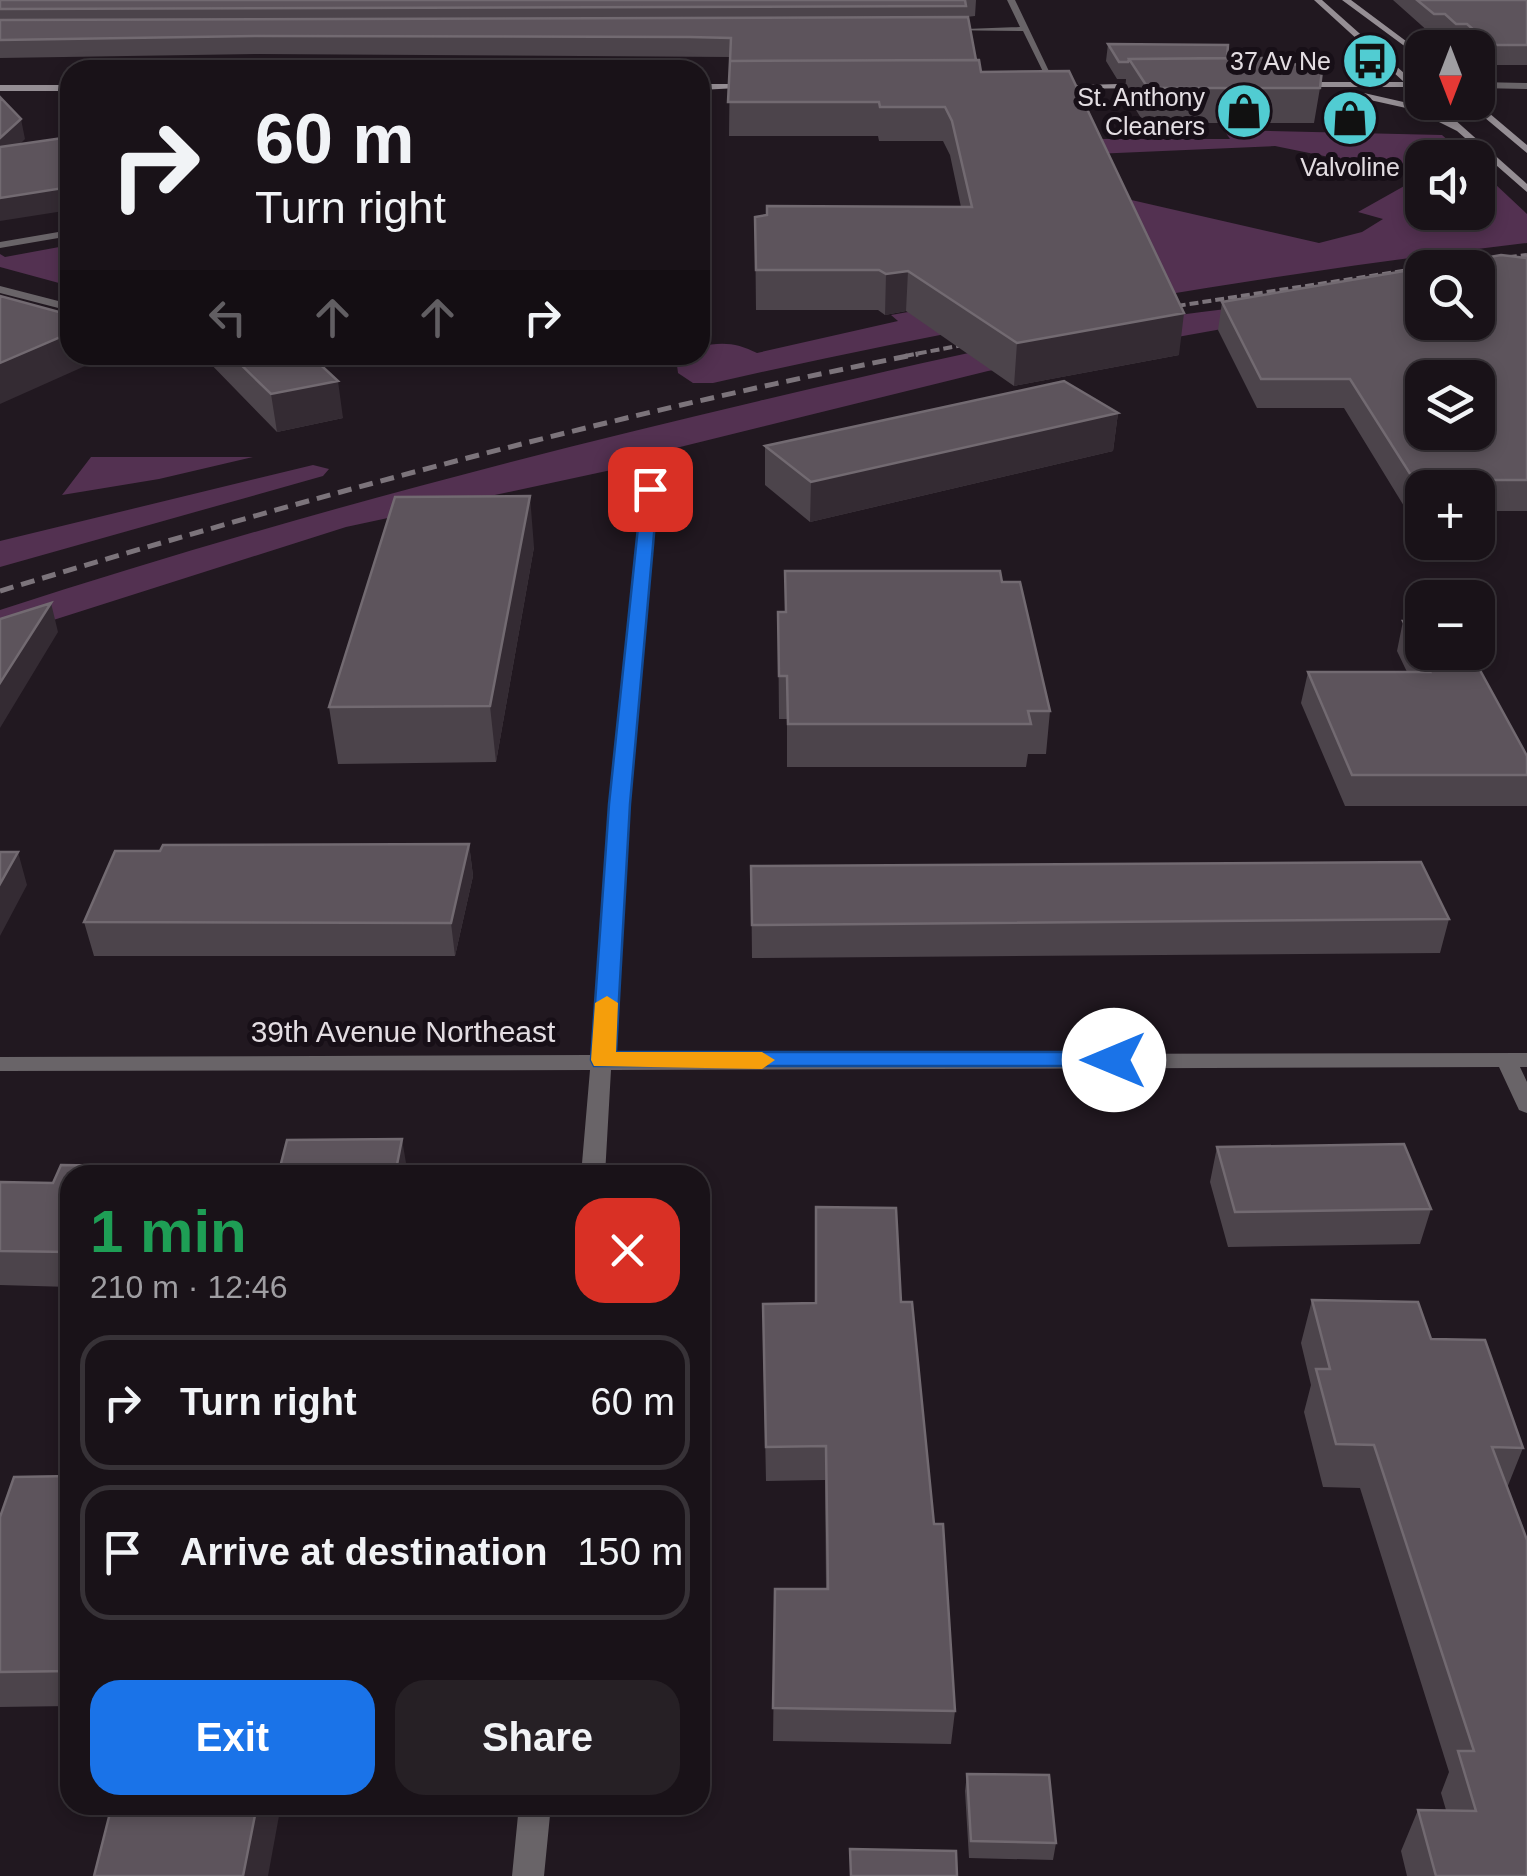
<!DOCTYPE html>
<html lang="en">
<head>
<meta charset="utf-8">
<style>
	:root { --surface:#191218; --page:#262025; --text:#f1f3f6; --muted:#9f9ea2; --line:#373237; --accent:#1a73e8 }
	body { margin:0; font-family:Helvetica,sans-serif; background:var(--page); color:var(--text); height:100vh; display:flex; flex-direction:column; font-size:38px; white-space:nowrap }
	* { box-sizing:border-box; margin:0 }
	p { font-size:32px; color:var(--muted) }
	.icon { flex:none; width:55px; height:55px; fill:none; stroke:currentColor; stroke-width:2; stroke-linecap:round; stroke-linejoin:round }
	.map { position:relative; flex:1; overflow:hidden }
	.sheet { position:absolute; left:60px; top:1165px; width:650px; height:650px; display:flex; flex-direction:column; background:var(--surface); border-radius:30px; box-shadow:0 5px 15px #0003,0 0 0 2px var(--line) }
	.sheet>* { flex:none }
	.banner { position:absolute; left:60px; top:60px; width:650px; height:305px; border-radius:30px; box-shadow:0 5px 15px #0003,0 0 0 2px var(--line); background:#191218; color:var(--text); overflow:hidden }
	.needle { width:65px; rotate:180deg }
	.controls { position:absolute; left:1405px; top:30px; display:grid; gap:20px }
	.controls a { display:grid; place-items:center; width:90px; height:90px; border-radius:20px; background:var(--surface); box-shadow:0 5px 15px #0003,0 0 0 2px var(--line); font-size:50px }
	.pin { position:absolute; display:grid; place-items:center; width:85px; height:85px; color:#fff; margin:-42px; border-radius:20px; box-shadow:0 5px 15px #0006 }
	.me { position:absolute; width:110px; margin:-55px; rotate:270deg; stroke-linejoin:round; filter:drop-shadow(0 0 8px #0008) }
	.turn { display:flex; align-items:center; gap:35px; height:210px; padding:0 30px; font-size:45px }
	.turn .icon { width:130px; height:130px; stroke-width:2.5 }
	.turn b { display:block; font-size:70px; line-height:85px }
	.lanes { display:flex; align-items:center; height:95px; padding:0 30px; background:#0003; justify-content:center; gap:50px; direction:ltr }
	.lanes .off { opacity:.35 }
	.round { display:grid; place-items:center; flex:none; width:105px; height:105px; border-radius:30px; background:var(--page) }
	.summary { display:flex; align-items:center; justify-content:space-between; height:170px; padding:0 30px }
	h1 { font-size:60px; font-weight:800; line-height:75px; color:#1e9e55 }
	.button { display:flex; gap:20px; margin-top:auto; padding:20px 30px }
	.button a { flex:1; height:115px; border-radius:30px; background:var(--accent); color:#fff; font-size:40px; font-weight:800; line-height:115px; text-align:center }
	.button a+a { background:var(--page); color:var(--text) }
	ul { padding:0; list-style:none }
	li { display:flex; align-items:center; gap:30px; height:135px; margin:0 20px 15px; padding:0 10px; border:5px solid var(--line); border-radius:30px }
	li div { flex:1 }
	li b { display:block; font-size:38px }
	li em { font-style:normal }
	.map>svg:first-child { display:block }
	.green { fill:#533151 }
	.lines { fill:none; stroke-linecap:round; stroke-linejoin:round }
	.minor { fill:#696468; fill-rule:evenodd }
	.tertiary { fill:#696468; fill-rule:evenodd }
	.secondary { fill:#958e94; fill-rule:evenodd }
	.rail-far1 { stroke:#7c747b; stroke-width:4; stroke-dasharray:9 4; stroke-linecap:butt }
	.rail { stroke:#7c747b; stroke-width:5; stroke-dasharray:14 8; stroke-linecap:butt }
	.wall { fill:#4c444b }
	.shaded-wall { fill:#342b33 }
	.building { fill:#5d545c; stroke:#726a71; stroke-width:2.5; fill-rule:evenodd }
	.route { fill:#1a73e8; stroke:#114b97; stroke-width:2.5 }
	.slow { fill:#f59e0b }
	.labels { text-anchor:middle; stroke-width:10; stroke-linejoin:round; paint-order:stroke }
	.far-poi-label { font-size:25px; fill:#e3dde2; stroke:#170f17; text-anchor:end }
	.street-label { font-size:30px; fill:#e3dde2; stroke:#170f17 }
</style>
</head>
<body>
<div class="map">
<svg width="1527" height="1876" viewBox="0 0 1527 1876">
	<rect width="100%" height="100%" fill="#211820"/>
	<path class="green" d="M1224 130 1442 135 1467 157 1422 158V212H1478V168L1527 214V243C1253 276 982 322 713 383H693L678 373 676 358 700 355V347C721 341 738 343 757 353L898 321 891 315 1148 270 1114 196 1319 243 1362 232 1383 219 1358 212 1422 176 1275 146 1094 154 1087 139H1230Z
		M70 245V286L0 267V254L5 257Z
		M1422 293 988 371 676 448 681 455 346 527 0 637V610C249 529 503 461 759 401 913 365 1069 327 1226 309 1291 301 1357 298 1422 293Z
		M91 457H253L159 479 62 495Z
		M313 465 329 469 323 476 0 567V541Z"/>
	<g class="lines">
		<path class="minor" d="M1007 0H1015L1057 88 1050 86 1023 31 939 30 1020 27Z
			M70 230V236L0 248V242Z
			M0 286 70 304V311L0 293Z
			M650 485 657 489 628 805 612 1055 1527 1053V1067H1520L1527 1082V1113L1519 1110 1499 1067 611 1070 605 1175H581L590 1070 0 1071V1057L591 1055 610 805 643 489Z
			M519 1805H551L544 1876H512Z"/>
		<path class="tertiary" d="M1478 82 1527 83V89L1478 88Z"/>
		<path class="secondary" d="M1314 0H1322L1414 82 1422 83V87H1294L1297 82H1404Z
			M1342 0H1351L1422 53V59Z
			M1153 83 1156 88 1052 89 1048 86Z
			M700 84H753L757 87 700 90Z
			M0 85H70V91H0Z
			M1364 93 1421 106 1448 119H1454L1527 184V192L1457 131 1415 110 1361 98Z
			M1466 102H1476L1527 145V153Z"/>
		<path class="rail-far1" d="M1482 260 1527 255
			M1151 310 1422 268
			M905 356 984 341"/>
		<path class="rail" d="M0 591C303 499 608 415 918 354"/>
	</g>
	<path class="wall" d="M0 0H976L975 16 966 17 976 60 981 72 1179 355 1014 386 906 311 885 315 878 310H756L755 217 961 207 950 155 943 141H879L878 136H729L730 57 258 54 0 58Z
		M1393 0H1527V65H1486L1478 57V48H1467L1463 43H1452L1441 33H1430Z
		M1108 44 1227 58 1320 88 1314 123H1144L1125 92 1126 79H1117L1106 61Z
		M1527 258V511H1478V488H1422V511H1407L1344 408H1257L1218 330 1222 302Z
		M202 355H310L343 418 277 432Z
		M1118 413 1113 451 810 522 765 485V446Z
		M534 547 496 762 338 764 329 707Z
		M785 571 1002 582 1050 711 1046 754H1028L1026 767H787V719H779L778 612H785Z
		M1403 621 1527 756V806H1345L1301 703 1308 672H1407L1397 651Z
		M469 844 473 876 455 956H94L84 922Z
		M751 866 1449 919 1440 953 752 958Z
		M1217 1147 1431 1209 1420 1244 1228 1247 1210 1182Z
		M70 1175V1287L0 1285V1182L53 1183Z
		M816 1207 901 1302 934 1524 955 1711 951 1744 773 1741 775 1589H826L825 1480 766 1481 763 1338 815 1303Z
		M1312 1300 1431 1339 1523 1448 1507 1488 1527 1876H1407L1401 1851 1418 1810H1446L1441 1793 1449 1772 1360 1488 1323 1487 1304 1412 1311 1385 1301 1343Z
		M70 1476V1706L0 1707V1517Z
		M967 1774 1056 1843 1053 1860 969 1858 965 1791Z"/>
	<path class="shaded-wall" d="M21 119 25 139 0 164V138Z
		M70 187V210L0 221V198Z
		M908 271 906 311 885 315 886 274Z
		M1184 313 1179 355 1014 386 1017 343Z
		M70 333V355H102L103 358 0 404V363Z
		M338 381 343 418 277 432 271 394Z
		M1118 413 1113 451 810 522 811 482Z
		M530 496 534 547 496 762 490 706Z
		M51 603 58 632 0 728V683Z
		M469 844 473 876 455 956 451 923Z
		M18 852 27 885 0 936V884Z
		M402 1139 408 1175H395Z
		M257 1805H281L268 1876H243Z"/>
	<path class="building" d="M0 0H965L966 6 0 9Z
		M1417 0H1527V45H1491L1467 24H1456L1445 14H1434Z
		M968 17 976 60 730 61 731 38 690 37 255 36 0 40V20Z
		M1108 44 1228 45 1227 58 1129 59 1128 62H1119Z
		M1265 58 1322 70 1320 88H1148L1129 59Z
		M979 60 981 72 1069 71 1184 313 1017 343 908 271 886 274 879 270H756L755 217 767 215V206L972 207 952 121 945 107H880L879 102H728L730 61Z
		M0 97 21 119 0 138Z
		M70 137V187L0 198V147Z
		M1501 255 1527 258V480H1414L1350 379H1261L1222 302 1422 268V322H1478V268H1428ZM1422 378H1478V432H1422Z
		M0 296 70 315V333L0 363Z
		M231 355H310L338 381 271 394Z
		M1064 381 1118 413 811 482 765 446Z
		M530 496 490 706 329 707 395 497Z
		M785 571H1000L1002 582H1020L1050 711H1028L1031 724H788L787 676H779L778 612H786Z
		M51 603 0 683V619Z
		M1403 621H1422V652H1470L1527 756V775H1352L1308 672H1430Z
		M469 844 451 923 84 922 115 851H160L163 845Z
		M0 852H18L0 884Z
		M1421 862 1449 919 752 925 751 866Z
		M402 1139 395 1175H278L287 1140Z
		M1404 1144 1431 1209 1235 1212 1217 1147Z
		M61 1165 124 1166 120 1175H70V1252L0 1251V1182L53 1183Z
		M816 1207 896 1208 901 1302H912L934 1524H943L955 1711 773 1708 775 1589H828L826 1446 766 1447 763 1304 816 1303Z
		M1312 1300 1418 1302 1431 1339 1485 1340 1523 1448 1492 1447 1527 1540V1876H1436L1418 1810 1476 1811 1458 1751H1474L1374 1445 1336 1444 1316 1369H1330Z
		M70 1476V1671L0 1672V1517L14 1477Z
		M967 1774 1049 1775 1056 1843 971 1841Z
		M112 1805H257L243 1876H94Z
		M850 1849 956 1851 957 1876H851Z"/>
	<path class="route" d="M650 484 658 489 630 804 616 1052H1114L1122 1055 1126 1060 1122 1066H594L591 1060 609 804 642 489Z"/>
	<path class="slow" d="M607 996 618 1003 616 1052H762L775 1060 762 1069 594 1066 591 1060 595 1003Z"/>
	<defs>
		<g id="bus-disc" transform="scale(2.875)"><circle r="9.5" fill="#51ccd2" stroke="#170f17"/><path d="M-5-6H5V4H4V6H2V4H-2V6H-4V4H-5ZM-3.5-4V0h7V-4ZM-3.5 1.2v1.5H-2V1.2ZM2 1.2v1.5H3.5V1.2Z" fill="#111"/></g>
		<g id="shop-disc" transform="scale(2.875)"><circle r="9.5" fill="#51ccd2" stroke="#170f17"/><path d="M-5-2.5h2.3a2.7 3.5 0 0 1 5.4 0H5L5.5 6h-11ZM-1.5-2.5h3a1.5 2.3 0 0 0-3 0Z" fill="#111"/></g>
	</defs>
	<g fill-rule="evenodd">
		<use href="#bus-disc" x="1370" y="61"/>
		<use href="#shop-disc" x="1244" y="111"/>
		<use href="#shop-disc" x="1350" y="118"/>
	</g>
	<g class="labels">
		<g class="far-poi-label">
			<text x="1331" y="70">37 Av Ne</text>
			<text x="1205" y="106">St. Anthony<tspan x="1205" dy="29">Cleaners</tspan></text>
			<text x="1350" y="176" text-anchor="middle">Valvoline</text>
		</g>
		<g class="street-label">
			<text x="403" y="1042">39th Avenue Northeast</text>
		</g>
	</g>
</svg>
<div class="controls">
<a><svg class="needle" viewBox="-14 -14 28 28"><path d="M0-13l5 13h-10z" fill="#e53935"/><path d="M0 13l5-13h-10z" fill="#9f9ea2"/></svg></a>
<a><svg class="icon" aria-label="sound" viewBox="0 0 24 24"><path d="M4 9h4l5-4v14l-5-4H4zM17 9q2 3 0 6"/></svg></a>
<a><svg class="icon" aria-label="search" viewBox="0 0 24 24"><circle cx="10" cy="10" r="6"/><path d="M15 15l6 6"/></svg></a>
<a><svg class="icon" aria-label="layers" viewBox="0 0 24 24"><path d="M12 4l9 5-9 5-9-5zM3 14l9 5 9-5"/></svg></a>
<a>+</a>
<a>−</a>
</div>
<div class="pin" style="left:650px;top:489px;background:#d93025"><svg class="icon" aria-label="arrive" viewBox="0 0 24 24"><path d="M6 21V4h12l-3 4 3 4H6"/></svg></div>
<svg class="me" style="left:1114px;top:1060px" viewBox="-20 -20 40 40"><circle r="19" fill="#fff"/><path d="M0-13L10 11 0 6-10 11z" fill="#1a73e8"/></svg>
<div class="banner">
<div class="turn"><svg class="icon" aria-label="right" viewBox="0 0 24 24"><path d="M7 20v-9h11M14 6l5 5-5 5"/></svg><div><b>60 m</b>Turn right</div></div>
<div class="lanes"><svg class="icon off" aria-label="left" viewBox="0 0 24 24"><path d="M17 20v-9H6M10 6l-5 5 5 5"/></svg><svg class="icon off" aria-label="ahead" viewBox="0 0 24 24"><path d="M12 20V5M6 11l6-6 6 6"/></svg><svg class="icon off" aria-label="ahead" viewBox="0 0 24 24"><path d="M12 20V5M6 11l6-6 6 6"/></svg><svg class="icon" aria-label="right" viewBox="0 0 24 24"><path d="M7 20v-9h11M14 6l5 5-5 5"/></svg></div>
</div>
<section class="sheet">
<div class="summary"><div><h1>1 min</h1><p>210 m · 12:46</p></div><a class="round" style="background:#d93025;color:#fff"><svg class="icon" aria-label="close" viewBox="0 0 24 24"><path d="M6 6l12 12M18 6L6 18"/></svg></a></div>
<ul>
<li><svg class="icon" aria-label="right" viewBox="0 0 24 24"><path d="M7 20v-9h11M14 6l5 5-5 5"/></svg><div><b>Turn right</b></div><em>60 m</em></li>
<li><svg class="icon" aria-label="arrive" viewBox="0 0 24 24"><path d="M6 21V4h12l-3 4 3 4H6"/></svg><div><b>Arrive at destination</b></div><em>150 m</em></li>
</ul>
<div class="button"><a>Exit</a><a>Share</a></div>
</section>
</div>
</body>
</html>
